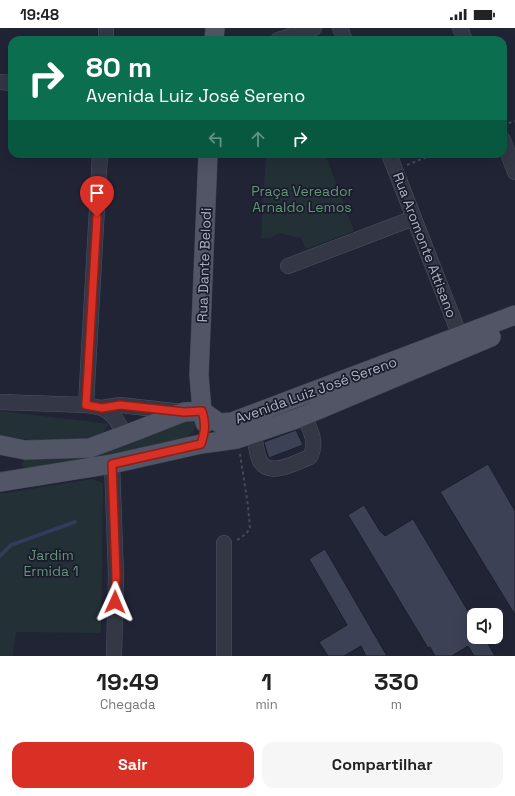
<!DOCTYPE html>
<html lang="pt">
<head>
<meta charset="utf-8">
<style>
	:root { --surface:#fff; --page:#f6f6f6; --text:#222; --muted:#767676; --accent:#d93025 }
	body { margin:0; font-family:"Space Grotesk",sans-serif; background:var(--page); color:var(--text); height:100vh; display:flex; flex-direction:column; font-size:15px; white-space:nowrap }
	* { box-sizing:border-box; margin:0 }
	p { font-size:13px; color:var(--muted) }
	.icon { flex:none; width:22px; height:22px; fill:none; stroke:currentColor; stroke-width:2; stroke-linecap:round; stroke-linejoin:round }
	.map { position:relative; height:628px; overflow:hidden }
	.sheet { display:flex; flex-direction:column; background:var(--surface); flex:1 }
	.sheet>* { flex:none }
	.top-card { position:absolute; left:8px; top:8px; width:499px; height:122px; border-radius:12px; box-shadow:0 4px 16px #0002; background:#0b6e4f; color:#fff; overflow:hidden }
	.fabs { position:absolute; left:467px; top:580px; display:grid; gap:8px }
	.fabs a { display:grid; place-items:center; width:36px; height:36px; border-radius:8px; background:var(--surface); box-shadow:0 4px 16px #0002; font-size:20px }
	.pin { position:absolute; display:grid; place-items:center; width:34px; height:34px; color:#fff; margin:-41px -17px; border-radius:50% 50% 50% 0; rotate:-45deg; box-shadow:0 0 4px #0007 }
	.pin .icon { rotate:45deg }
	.me { position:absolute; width:44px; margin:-22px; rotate:1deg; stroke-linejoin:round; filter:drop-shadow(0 0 3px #0008) }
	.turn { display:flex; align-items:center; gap:14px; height:84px; padding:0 12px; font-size:18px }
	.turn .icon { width:52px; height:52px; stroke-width:2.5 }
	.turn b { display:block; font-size:28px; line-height:34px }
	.lanes { display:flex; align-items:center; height:38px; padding:0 12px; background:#0003; justify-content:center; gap:20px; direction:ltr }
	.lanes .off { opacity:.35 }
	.eta { display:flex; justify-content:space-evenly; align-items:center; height:68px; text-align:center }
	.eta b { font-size:24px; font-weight:800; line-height:28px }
	.cta { display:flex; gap:8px; margin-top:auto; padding:8px 12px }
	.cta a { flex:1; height:46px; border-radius:12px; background:var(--accent); color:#fff; font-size:16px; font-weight:800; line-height:46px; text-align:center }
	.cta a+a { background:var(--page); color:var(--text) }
	.status { display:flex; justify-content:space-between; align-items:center; height:28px; padding:0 20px; background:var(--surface); direction:ltr }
	.status svg { height:11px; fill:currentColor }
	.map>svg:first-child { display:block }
	.green { fill:#233137 }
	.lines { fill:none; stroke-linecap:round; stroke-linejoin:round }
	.stream { stroke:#343c5c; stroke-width:3.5 }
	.building { fill:#3c4156; stroke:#1b1e2c }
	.minor-casing { stroke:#4e5161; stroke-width:16 }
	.major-casing { stroke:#3d404f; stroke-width:20 }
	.path { stroke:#3f4d54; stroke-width:2; stroke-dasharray:3 3; stroke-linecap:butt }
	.minor { stroke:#333746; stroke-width:15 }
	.major { stroke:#515566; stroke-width:19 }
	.route-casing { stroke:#8d1f18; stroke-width:10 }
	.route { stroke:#d93025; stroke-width:7 }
	.labels { text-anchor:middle; stroke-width:3.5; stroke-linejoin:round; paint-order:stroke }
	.park-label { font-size:14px; fill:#66927a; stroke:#191c2a }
	.street-label { font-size:14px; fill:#adb1c3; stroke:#191c2a }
</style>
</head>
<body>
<div class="status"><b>19:48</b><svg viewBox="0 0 49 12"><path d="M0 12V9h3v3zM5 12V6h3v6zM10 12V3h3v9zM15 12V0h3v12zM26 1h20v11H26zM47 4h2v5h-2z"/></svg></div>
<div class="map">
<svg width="515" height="628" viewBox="0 0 515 628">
	<rect width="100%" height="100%" fill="#202435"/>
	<path class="green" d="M266 126H325L354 203 306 221 301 210 279 205 270 210H261Z
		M0 383 109 396C106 399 103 405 99 408 85 419 19 411 0 408Z
		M182 389 195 393C197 401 193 404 187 409L99 429 27 442 22 438 23 433 29 430Z
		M92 451 103 455 101 605 16 604 13 628H0V466Z"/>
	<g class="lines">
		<path class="stream" d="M0 528 11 517 75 494"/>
	</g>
	<path class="building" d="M296 402 303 417 269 430 267 425 264 414Z
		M488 436 515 483V587L440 464Z
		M364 477 380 503 385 508 413 491 474 593V609H484L495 628H474L468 618 452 628H435L430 619 428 620 348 487Z
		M325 521 362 585 387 628H366L361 618 344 628H328L319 614 347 597 309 531Z"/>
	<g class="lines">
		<g class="minor-casing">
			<path id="minor" d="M340 0 345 12
				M460 0 465 12
				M106 12V0
				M278 12 314 0
				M0 54 12 55
				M503 112 515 144
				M389 126 460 308
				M288 238 414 190
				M0 374 86 377 102 380 120 377 183 384
				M86 377 100 126
				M102 380C115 386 118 395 125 407
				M254 405C255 413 257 427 260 433 270 450 296 434 310 429 318 413 310 403 304 387
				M112 436 116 547 114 628
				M224 515V628"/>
		</g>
		<g class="major-casing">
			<path id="major" d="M214 12 215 0
				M205 395 202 383 199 347 208 126
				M0 417 25 422 90 420 138 402 184 384 202 383 219 395 232 394 515 287
				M0 454 112 436 201 416 237 411 296 391 491 309"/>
		</g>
		<path class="path" d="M503 97 515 93
			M407 137 434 126
			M237 512 246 506 250 500 248 478 240 426"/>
		<use href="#minor" class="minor"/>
		<use href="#major" class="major"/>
	</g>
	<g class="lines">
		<g class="route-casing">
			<path id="route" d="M97 189 86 377 102 380 120 377 184 384 202 383C206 395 205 404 201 416L112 436 116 547 115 574"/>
		</g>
		<use href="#route" class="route"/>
	</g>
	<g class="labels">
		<g class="park-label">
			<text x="302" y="168">Praça Vereador<tspan x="302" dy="16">Arnaldo Lemos</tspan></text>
			<text x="51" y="532">Jardim<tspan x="51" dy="16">Ermida 1</tspan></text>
		</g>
		<g class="street-label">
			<text transform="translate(425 217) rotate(69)" y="5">Rua Aromonte Attisano</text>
			<text transform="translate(204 237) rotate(-88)" y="5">Rua Dante Belodi</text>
			<text transform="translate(316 362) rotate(-20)" y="5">Avenida Luiz José Sereno</text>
		</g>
	</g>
</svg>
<div class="fabs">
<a><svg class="icon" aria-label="sound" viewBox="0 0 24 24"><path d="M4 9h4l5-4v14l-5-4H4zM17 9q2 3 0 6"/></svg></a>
</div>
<div class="pin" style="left:97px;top:189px;background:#d93025"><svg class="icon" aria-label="arrive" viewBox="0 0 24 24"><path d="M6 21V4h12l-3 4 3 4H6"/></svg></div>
<svg class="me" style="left:115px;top:574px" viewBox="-20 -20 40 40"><path d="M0-17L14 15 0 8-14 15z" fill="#d93025" stroke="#fff" stroke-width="4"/></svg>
<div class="top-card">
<div class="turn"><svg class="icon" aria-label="right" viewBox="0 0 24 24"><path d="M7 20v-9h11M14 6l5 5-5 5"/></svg><div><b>80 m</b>Avenida Luiz José Sereno</div></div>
<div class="lanes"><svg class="icon off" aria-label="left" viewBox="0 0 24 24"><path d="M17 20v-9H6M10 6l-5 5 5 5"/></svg><svg class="icon off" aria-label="ahead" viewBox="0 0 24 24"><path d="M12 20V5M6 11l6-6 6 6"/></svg><svg class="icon" aria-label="right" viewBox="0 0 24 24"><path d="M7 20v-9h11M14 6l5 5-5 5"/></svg></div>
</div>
</div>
<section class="sheet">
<div class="eta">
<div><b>19:49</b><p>Chegada</p></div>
<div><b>1</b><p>min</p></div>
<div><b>330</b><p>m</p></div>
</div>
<div class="cta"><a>Sair</a><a>Compartilhar</a></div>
</section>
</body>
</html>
